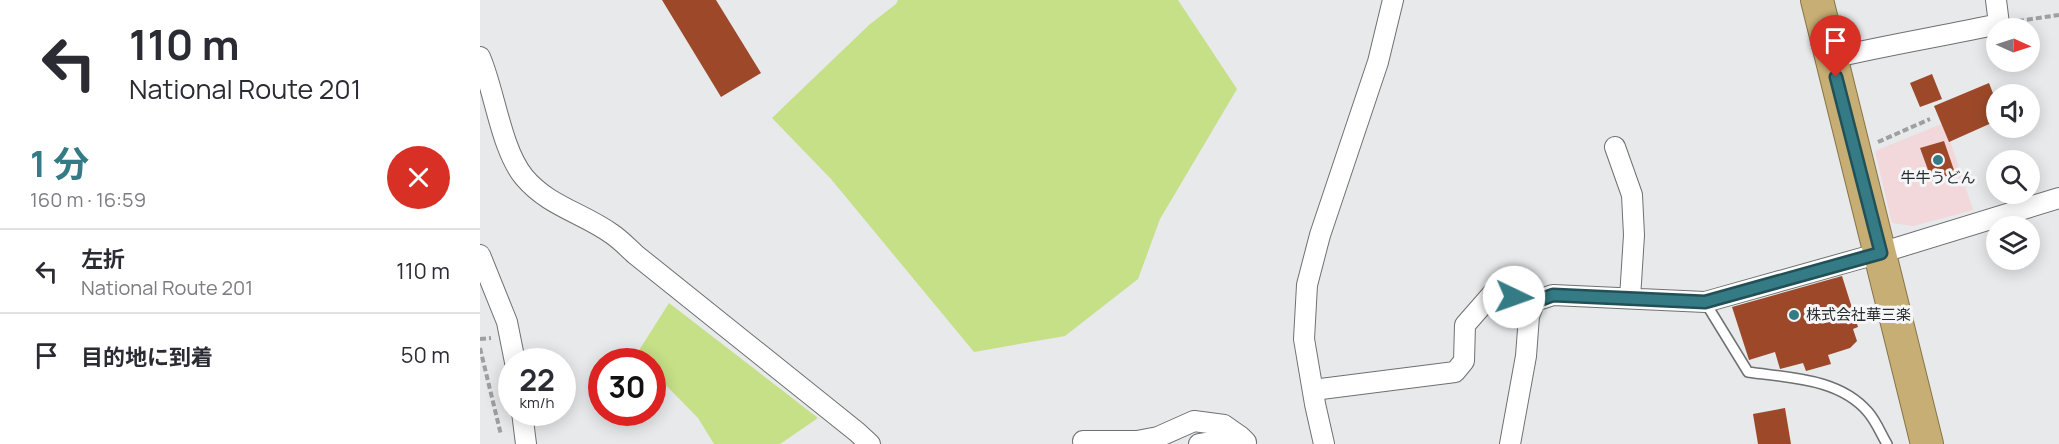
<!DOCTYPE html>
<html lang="ja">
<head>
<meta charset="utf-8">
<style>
	:root { --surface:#fff; --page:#f2f2f3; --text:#2b2b33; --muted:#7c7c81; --line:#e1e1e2; --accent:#347b85 }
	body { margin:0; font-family:Manrope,"Noto Sans JP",sans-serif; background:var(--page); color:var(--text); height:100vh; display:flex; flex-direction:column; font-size:22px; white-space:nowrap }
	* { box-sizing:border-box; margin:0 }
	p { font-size:20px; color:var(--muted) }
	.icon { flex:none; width:33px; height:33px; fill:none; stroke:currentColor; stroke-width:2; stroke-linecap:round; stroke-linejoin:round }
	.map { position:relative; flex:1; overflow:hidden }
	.panel { display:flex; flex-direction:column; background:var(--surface); width:480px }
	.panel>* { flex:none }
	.banner { background:#fff; color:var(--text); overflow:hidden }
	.needle { width:39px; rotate:93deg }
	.controls { position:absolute; left:1506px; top:18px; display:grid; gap:12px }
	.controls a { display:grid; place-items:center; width:54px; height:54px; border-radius:50%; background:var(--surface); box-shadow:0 3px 15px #0003; font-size:30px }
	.speed { position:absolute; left:18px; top:348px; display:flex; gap:12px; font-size:30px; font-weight:700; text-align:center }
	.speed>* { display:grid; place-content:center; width:78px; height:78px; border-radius:50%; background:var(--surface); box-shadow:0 3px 15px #0003; line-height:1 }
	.speed small { font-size:15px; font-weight:400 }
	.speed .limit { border:9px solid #d22; background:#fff; color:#111 }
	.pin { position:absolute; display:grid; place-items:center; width:51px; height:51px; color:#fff; margin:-62px -26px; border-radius:50% 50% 50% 0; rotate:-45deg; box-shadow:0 0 6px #0007 }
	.pin .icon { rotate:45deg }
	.me { position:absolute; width:66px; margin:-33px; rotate:93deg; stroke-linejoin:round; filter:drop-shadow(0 0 4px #0008) }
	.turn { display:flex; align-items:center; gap:21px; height:126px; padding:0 30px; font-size:27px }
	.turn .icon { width:78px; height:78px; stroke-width:2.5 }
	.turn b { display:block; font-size:42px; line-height:51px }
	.round { display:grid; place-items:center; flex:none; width:63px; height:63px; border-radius:32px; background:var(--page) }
	.head { display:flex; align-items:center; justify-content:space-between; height:102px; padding:0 30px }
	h1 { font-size:36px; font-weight:700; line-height:45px; color:var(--accent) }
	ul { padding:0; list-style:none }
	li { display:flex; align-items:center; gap:18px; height:84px; padding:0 30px; border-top:2px solid var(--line) }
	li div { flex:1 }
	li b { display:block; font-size:22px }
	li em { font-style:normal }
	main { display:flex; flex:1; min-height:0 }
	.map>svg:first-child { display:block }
	.commercial { fill:#f2d7db }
	.green { fill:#c5e087 }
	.building { fill:#9d4929 }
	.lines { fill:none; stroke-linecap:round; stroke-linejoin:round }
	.service-casing { stroke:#6e7071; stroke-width:12 }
	.minor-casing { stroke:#6e7071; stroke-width:22 }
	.trunk-casing { stroke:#877445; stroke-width:34 }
	.path { stroke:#9d9fa0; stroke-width:4; stroke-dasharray:6 3; stroke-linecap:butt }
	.service { stroke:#fff; stroke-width:9 }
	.minor { stroke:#fff; stroke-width:20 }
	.trunk { stroke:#c7ae74; stroke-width:32 }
	.route-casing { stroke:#225056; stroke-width:15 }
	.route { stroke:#347b85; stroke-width:10 }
	.poi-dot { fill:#347b85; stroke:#f5f6f8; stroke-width:2 }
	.labels { text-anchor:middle; stroke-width:6; stroke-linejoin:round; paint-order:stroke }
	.poi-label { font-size:15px; fill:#2b2c2d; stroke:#f5f6f8 }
</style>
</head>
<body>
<main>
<section class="panel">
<div class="banner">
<div class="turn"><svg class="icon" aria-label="left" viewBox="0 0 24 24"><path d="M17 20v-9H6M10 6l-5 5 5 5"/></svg><div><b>110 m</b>National Route 201</div></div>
</div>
<div class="head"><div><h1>1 分</h1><p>160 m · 16:59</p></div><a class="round" style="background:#d93025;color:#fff"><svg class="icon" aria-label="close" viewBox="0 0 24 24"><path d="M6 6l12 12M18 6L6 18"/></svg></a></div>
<ul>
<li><svg class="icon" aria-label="left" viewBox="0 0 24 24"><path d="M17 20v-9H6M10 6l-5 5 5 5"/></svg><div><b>左折</b><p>National Route 201</p></div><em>110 m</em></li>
<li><svg class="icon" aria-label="arrive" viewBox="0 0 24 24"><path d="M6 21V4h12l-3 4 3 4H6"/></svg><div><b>目的地に到着</b></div><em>50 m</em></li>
</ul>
</section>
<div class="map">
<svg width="1579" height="444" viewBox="0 0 1579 444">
	<rect width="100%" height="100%" fill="#e7e9eb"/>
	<path class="commercial" d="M1464 123 1493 210 1433 226 1412 223 1395 151Z"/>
	<path class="green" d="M418 0H698L757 89 680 219 658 279 585 336 494 352 351 179 292 118 389 25 416 4Z
		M189 303 338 418 300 444H234L218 418 173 372 172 362 162 361 156 355Z"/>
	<path class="building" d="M182 0H236L281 73 241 97Z
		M1452 74 1462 99 1440 107 1430 83Z
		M1509 83 1516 101V121L1469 142 1454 106Z
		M1464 141 1475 173 1452 181 1440 148Z
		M1362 276 1378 327 1373 329 1377 341 1370 348 1348 355 1351 364 1326 371 1323 363 1300 369 1295 352 1269 360 1252 307Z
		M1305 408 1311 444H1278L1273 414Z"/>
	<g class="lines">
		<g class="service-casing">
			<path id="service" d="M1225 302 1268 372C1309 378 1359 378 1388 412 1396 421 1401 434 1407 444"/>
		</g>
		<g class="minor-casing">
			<path id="minor" d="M0 57C15 92 21 149 44 177 68 206 103 213 132 234 141 240 148 248 156 255L377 432 390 444
				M1352 58C1407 45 1463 36 1519 24L1516 0
				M1135 147 1152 195 1154 235 1150 298
				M0 255 27 322 35 362
				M833 390 975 372 984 361 985 325 1013 293 1055 301
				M42 412 46 444
				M603 441H657L678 437 714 421 744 425 761 437
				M719 444 761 437 766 442
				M844 444 835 404 824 339 827 285 840 235 898 62 913 0
				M1030 444 1046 356 1049 316 1055 301 1073 295 1225 302 1400 253 1579 198"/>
		</g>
		<g class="trunk-casing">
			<path id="trunk" d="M1337 0 1447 444"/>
		</g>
		<path class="path" d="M1538 21 1579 15
			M1398 142 1450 119
			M0 339 11 338
			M0 348 21 435"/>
		<use href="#service" class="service"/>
		<use href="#minor" class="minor"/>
		<use href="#trunk" class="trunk"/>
	</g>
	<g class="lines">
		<g class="route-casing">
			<path id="route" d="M1034 297 1054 302 1073 295 1225 302 1401 253 1356 77"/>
		</g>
		<use href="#route" class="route"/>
	</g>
	<g class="poi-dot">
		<circle cx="1458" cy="160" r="6"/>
		<circle cx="1314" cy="315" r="6"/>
	</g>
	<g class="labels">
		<g class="poi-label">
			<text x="1458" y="183">牛牛うどん</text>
			<text x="1326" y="320" text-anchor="start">株式会社華三楽</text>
		</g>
	</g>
</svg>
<div class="controls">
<a><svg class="needle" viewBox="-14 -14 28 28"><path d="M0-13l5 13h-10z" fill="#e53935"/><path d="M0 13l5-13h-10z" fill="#7c7c81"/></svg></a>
<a><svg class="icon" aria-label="sound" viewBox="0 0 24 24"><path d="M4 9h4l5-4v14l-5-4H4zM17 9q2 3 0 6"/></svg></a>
<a><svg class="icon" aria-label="search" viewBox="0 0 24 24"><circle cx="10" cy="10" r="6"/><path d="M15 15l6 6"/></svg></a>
<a><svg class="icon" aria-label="layers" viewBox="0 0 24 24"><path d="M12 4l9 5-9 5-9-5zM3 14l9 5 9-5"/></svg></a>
</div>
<div class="speed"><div>22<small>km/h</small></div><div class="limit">30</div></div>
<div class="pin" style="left:1356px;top:77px;background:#d93025"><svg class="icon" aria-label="arrive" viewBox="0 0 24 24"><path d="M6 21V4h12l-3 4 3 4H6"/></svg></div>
<svg class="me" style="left:1034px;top:297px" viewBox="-20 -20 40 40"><circle r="19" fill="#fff"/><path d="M0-13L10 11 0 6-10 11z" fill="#347b85"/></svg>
</div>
</main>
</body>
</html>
